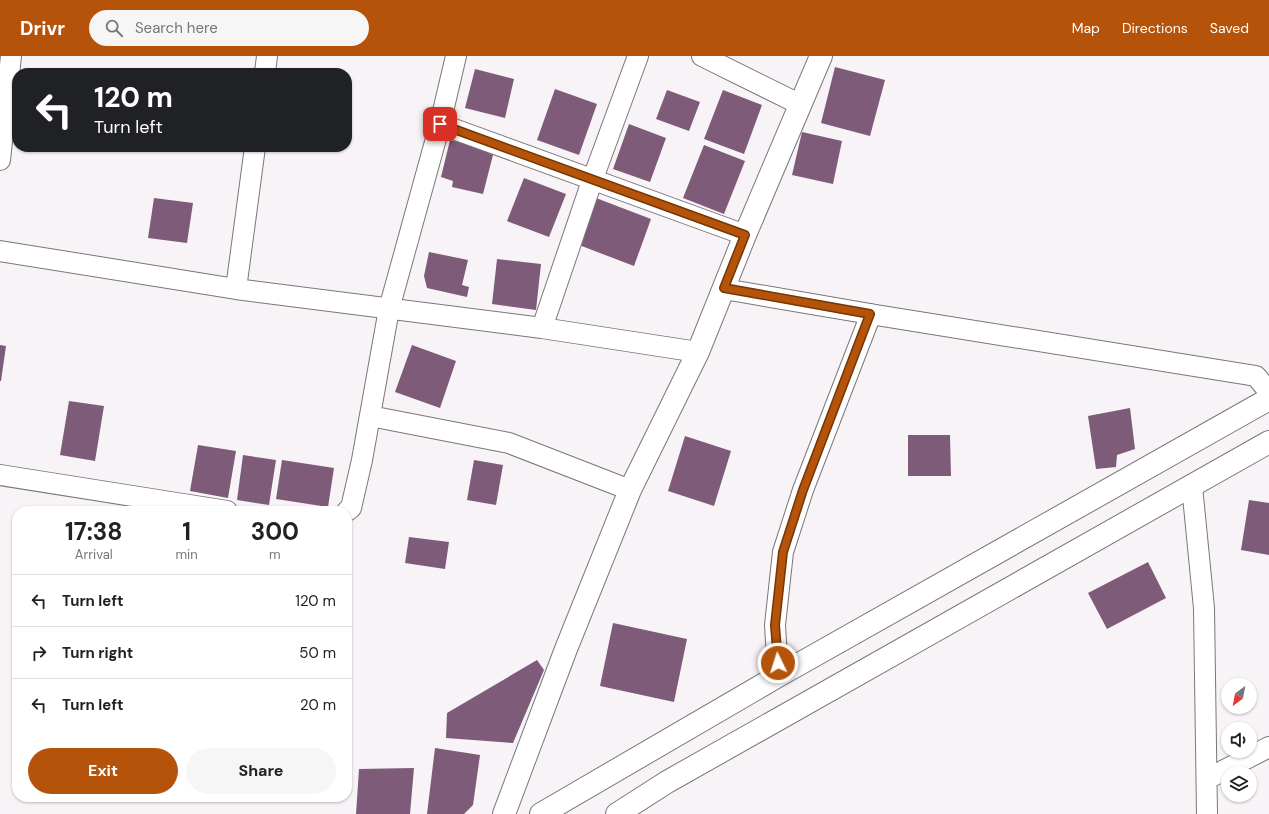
<!DOCTYPE html>
<html lang="en">
<head>
<meta charset="utf-8">
<style>
	:root { --surface:#fff; --page:#f6f6f6; --text:#222; --muted:#767676; --line:#e0e0e0; --accent:#b45309 }
	body { margin:0; font-family:"DM Sans",sans-serif; background:var(--page); color:var(--text); height:100vh; display:flex; flex-direction:column; font-size:15px; white-space:nowrap }
	* { box-sizing:border-box; margin:0 }
	p { font-size:13px; color:var(--muted) }
	.icon { flex:none; width:22px; height:22px; fill:none; stroke:currentColor; stroke-width:2; stroke-linecap:round; stroke-linejoin:round }
	.map { position:relative; flex:1; overflow:hidden }
	.details { position:absolute; left:12px; top:450px; width:340px; height:296px; display:flex; flex-direction:column; background:var(--surface); border-radius:16px; box-shadow:0 1px 3px #0004 }
	.details>* { flex:none }
	.banner { position:absolute; left:12px; top:12px; width:340px; height:84px; border-radius:16px; box-shadow:0 1px 3px #0004; background:#202124; color:#fff; overflow:hidden }
	.needle { width:26px; rotate:212deg }
	.fabs { position:absolute; left:1221px; top:622px; display:grid; gap:8px }
	.fabs a { display:grid; place-items:center; width:36px; height:36px; border-radius:50%; background:var(--surface); box-shadow:0 1px 3px #0004; font-size:20px }
	.pin { position:absolute; display:grid; place-items:center; width:34px; height:34px; color:#fff; margin:-17px; border-radius:8px; box-shadow:0 2px 6px #0006 }
	.me { position:absolute; width:44px; margin:-22px; rotate:356deg; stroke-linejoin:round; filter:drop-shadow(0 0 3px #0008) }
	.turn { display:flex; align-items:center; gap:14px; height:84px; padding:0 16px; font-size:18px }
	.turn .icon { width:52px; height:52px; stroke-width:2.5 }
	.turn b { display:block; font-size:28px; line-height:34px }
	.eta { display:flex; justify-content:space-evenly; align-items:center; height:68px; text-align:center }
	.eta b { font-size:24px; font-weight:700; line-height:28px }
	.cta { display:flex; gap:8px; margin-top:auto; padding:8px 16px }
	.cta a { flex:1; height:46px; border-radius:24px; background:var(--accent); color:#fff; font-size:16px; font-weight:700; line-height:46px; text-align:center }
	.cta a+a { background:var(--page); color:var(--text) }
	ul { padding:0; list-style:none }
	li { display:flex; align-items:center; gap:12px; height:52px; padding:0 16px; border-top:1px solid var(--line) }
	li div { flex:1 }
	li b { display:block; font-size:15px }
	li em { font-style:normal }
	header { display:flex; align-items:center; gap:24px; box-sizing:border-box; height:56px; padding:0 20px; background:var(--accent); color:#fff }
	header strong { font-size:19px }
	nav { display:flex; gap:22px; margin-inline-start:auto; font-size:14px }
	.search { width:280px; height:36px; background:var(--page); display:flex; align-items:center; gap:10px; box-sizing:border-box; padding:0 14px; border-radius:22px; color:var(--muted); font-size:15px }
	.map>svg:first-child { display:block }
	.building { fill:#7e5b79 }
	.lines { fill:none; stroke-linecap:round; stroke-linejoin:round }
	.minor-casing { stroke:#7a7679; stroke-width:22 }
	.tertiary-casing { stroke:#7a7679; stroke-width:24 }
	.minor { stroke:#fff; stroke-width:20 }
	.tertiary { stroke:#fff; stroke-width:22 }
	.route-casing { stroke:#753606; stroke-width:10 }
	.route { stroke:#b45309; stroke-width:7 }
</style>
</head>
<body>
<header>
<strong>Drivr</strong>
<div class="search"><svg class="icon" aria-label="search" viewBox="0 0 24 24"><circle cx="10" cy="10" r="6"/><path d="M15 15l6 6"/></svg>Search here</div>
<nav><a>Map</a><a>Directions</a><a>Saved</a></nav>
</header>
<div class="map">
<svg width="1269" height="758" viewBox="0 0 1269 758">
	<rect width="100%" height="100%" fill="#f8f3f7"/>
	<path class="building" d="M835 11 885 24 870 80 821 67Z
		M475 13 514 23 505 62 465 52Z
		M555 33 597 48 579 99 537 84Z
		M667 34 700 46 689 75 656 63Z
		M723 34 762 49 744 98 704 83Z
		M629 68 666 82 650 126 613 113Z
		M802 76 842 85 833 128 792 119Z
		M450 84 494 95 483 138 452 131 453 125 441 121Z
		M704 89 745 105 724 158 683 142Z
		M524 122 566 138 549 181 507 165Z
		M154 142 193 147 187 187 148 182Z
		M596 142 651 163 634 210 579 189Z
		M429 196 468 204 462 229 469 231 467 241 427 232 424 220Z
		M497 203 541 208 536 254 492 248Z
		M0 289 6 290 1 325H0Z
		M412 289 456 305 440 352 395 336Z
		M69 345 104 350 95 405 60 399Z
		M1130 352 1135 393 1117 399 1116 411 1096 413 1088 360Z
		M908 379H950L951 420H908Z
		M685 380 731 395 714 450 668 435Z
		M198 389 236 395 228 442 190 435Z
		M243 399 276 404 269 449 237 444Z
		M282 404 334 412 328 451 276 443Z
		M474 404 503 409 496 449 467 444Z
		M1249 444 1269 447V499L1241 494Z
		M409 481 449 486 445 513 405 507Z
		M1148 506 1166 542 1107 573 1088 537Z
		M613 567 687 583 674 646 600 630Z
		M537 604 544 614 513 687 446 682 447 657Z
		M435 692 480 699 473 749 464 758H427Z
		M414 712 410 758H356L359 713Z"/>
	<g class="lines">
		<g class="minor-casing">
			<path id="minor" d="M702 0 801 49
				M265 17 267 0
				M440 68 745 179
				M0 104 11 0
				M0 195 236 233 542 272 698 296
				M236 233 255 91
				M724 233 876 259 1256 320 1269 336
				M542 272 592 125 638 0
				M370 360 509 387 630 434
				M0 419 227 455
				M1192 430 1204 552 1207 758
				M347 455 351 452 362 404 389 253 440 68 456 0
				M778 620 775 569 783 496 803 434 871 258
				M1207 723 1269 691"/>
		</g>
		<g class="tertiary-casing">
			<path id="tertiary" d="M504 758 566 593 630 434 698 296 745 179 821 0
				M541 758 778 620 1269 343
				M617 758 667 726 1269 386"/>
		</g>
		<use href="#minor" class="minor"/>
		<use href="#tertiary" class="tertiary"/>
	</g>
	<g class="lines">
		<g class="route-casing">
			<path id="route" d="M440 68 745 179 724 232 870 258 803 434 783 496 775 569 778 607"/>
		</g>
		<use href="#route" class="route"/>
	</g>
</svg>
<div class="fabs">
<a><svg class="needle" viewBox="-14 -14 28 28"><path d="M0-13l5 13h-10z" fill="#e53935"/><path d="M0 13l5-13h-10z" fill="#767676"/></svg></a>
<a><svg class="icon" aria-label="sound" viewBox="0 0 24 24"><path d="M4 9h4l5-4v14l-5-4H4zM17 9q2 3 0 6"/></svg></a>
<a><svg class="icon" aria-label="layers" viewBox="0 0 24 24"><path d="M12 4l9 5-9 5-9-5zM3 14l9 5 9-5"/></svg></a>
</div>
<div class="pin" style="left:440px;top:68px;background:#d93025"><svg class="icon" aria-label="arrive" viewBox="0 0 24 24"><path d="M6 21V4h12l-3 4 3 4H6"/></svg></div>
<svg class="me" style="left:778px;top:607px" viewBox="-20 -20 40 40"><circle r="17" fill="#b45309" stroke="#fff" stroke-width="3"/><path d="M0-11L8 9 0 5-8 9z" fill="#fff"/></svg>
<div class="banner">
<div class="turn"><svg class="icon" aria-label="left" viewBox="0 0 24 24"><path d="M17 20v-9H6M10 6l-5 5 5 5"/></svg><div><b>120 m</b>Turn left</div></div>
</div>
<section class="details">
<div class="eta">
<div><b>17:38</b><p>Arrival</p></div>
<div><b>1</b><p>min</p></div>
<div><b>300</b><p>m</p></div>
</div>
<ul>
<li><svg class="icon" aria-label="left" viewBox="0 0 24 24"><path d="M17 20v-9H6M10 6l-5 5 5 5"/></svg><div><b>Turn left</b></div><em>120 m</em></li>
<li><svg class="icon" aria-label="right" viewBox="0 0 24 24"><path d="M7 20v-9h11M14 6l5 5-5 5"/></svg><div><b>Turn right</b></div><em>50 m</em></li>
<li><svg class="icon" aria-label="left" viewBox="0 0 24 24"><path d="M17 20v-9H6M10 6l-5 5 5 5"/></svg><div><b>Turn left</b></div><em>20 m</em></li>
</ul>
<div class="cta"><a>Exit</a><a>Share</a></div>
</section>
</div>
</body>
</html>
